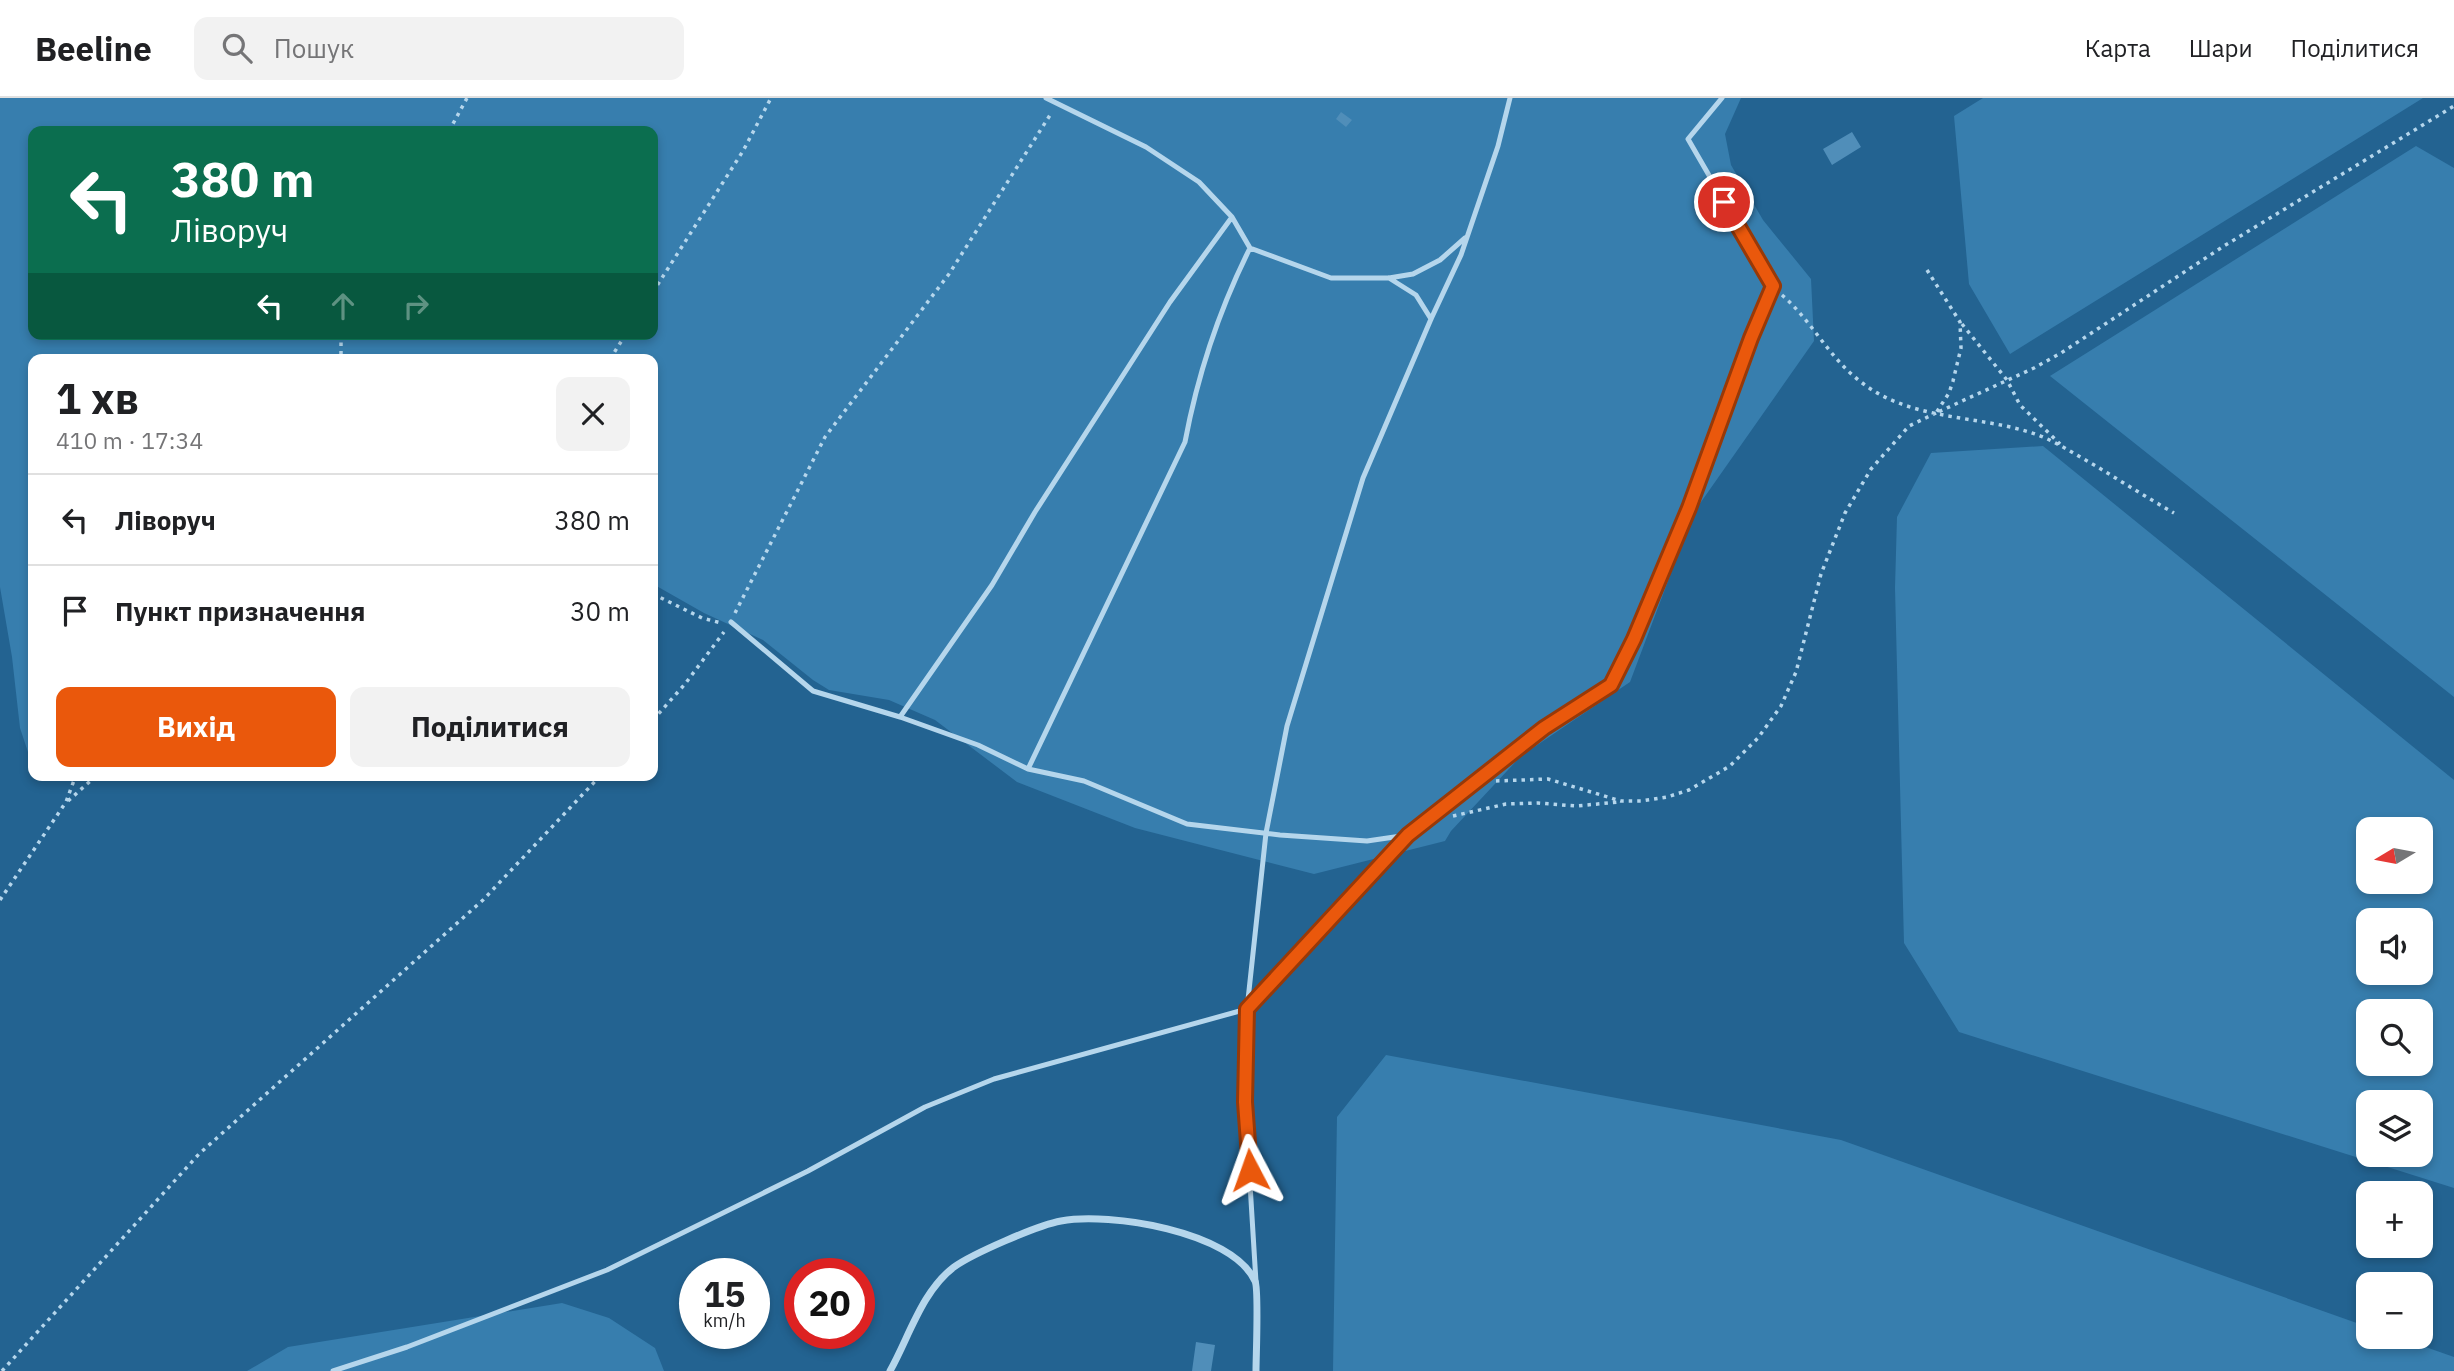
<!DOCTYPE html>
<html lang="uk">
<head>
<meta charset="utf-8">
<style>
	:root { --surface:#fff; --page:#f2f2f2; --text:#202124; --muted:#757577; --line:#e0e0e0; --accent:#ea580c }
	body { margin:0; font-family:"IBM Plex Sans",sans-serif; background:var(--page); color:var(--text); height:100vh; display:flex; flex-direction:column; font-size:26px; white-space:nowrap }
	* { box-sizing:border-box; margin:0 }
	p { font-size:23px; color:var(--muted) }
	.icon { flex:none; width:38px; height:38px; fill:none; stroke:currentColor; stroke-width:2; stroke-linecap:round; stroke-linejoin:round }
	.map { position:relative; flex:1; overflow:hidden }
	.drawer { position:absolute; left:28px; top:256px; width:630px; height:427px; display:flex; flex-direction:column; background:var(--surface); border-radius:14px; box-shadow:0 4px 10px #0003 }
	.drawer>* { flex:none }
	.banner { position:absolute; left:28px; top:28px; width:630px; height:214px; border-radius:14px; box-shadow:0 4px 10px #0003; background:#0b6e4f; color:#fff; overflow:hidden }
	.needle { width:46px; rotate:260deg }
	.controls { position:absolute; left:2356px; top:719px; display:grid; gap:14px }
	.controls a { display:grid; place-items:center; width:77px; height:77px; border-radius:14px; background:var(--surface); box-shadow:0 4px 10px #0003; font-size:35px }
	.speed { position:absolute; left:679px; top:1160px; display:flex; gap:14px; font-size:35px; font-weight:700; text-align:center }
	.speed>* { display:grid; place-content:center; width:91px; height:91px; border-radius:50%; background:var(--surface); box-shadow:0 4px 10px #0003; line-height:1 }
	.speed small { font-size:18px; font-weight:400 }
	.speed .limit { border:10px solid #d22; background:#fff; color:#111 }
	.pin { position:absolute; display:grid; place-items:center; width:60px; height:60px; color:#fff; margin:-30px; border:4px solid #fff; border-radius:50%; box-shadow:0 2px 7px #0007 }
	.me { position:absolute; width:77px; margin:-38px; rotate:356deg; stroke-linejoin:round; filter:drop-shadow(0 0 5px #0008) }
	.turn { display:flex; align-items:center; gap:24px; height:147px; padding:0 28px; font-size:32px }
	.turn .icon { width:91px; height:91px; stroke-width:2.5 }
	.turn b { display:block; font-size:49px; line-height:60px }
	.lanes { display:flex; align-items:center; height:66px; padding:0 28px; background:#0003; justify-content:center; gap:35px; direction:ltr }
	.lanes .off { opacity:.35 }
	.round { display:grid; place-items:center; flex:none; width:74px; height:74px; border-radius:14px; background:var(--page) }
	.head { display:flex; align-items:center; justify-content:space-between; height:119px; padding:0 28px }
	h1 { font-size:42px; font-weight:700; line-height:52px }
	.button { display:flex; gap:14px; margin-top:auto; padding:14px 28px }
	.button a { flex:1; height:80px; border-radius:14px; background:var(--accent); color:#fff; font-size:28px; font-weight:700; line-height:80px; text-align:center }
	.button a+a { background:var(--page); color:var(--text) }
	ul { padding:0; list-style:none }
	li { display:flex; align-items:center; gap:21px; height:91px; padding:0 28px; border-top:2px solid var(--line) }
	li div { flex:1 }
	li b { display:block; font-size:26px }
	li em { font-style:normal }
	header { display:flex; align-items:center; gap:42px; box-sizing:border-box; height:98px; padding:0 35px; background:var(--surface); border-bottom:2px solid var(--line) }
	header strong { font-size:33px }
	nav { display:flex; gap:38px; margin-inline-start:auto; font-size:24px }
	.search { width:490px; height:63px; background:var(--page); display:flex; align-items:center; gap:18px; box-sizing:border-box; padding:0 24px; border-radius:14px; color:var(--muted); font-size:26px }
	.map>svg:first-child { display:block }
	.green { fill:#377eae; fill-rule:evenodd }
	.building { fill:#508eb9 }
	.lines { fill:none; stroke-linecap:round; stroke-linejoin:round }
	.path { stroke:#b5d6ec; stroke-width:3.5; stroke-dasharray:3.5 5; stroke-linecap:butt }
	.lane { stroke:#b5d6ec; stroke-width:5 }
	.street { stroke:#b5d6ec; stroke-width:7 }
	.route-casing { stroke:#983908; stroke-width:18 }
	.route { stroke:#ea580c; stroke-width:12 }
</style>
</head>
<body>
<header>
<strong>Beeline</strong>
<div class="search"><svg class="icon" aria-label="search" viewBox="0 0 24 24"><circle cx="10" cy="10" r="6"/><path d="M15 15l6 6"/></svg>Пошук</div>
<nav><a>Карта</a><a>Шари</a><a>Поділитися</a></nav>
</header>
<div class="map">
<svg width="2454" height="1273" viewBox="0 0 2454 1273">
	<rect width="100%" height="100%" fill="#236391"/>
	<path class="green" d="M0 0H1741L1725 36 1731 67 1763 122 1811 181 1814 243 1694 414 1630 584 1521 658 1451 733 1445 743 1314 776 1135 730 1017 684 935 622 889 602 829 592 813 582 763 542 704 515 653 486V261H33V669L20 630 12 559 0 489ZM33 33H653V236H33Z
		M1983 0H2423L2010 256 1969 186 1954 18Z
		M2416 48 2454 70V599L2050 278Z
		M2043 348 2454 682V1090L1959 934 1904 845 1895 490 1897 419 1931 355ZM2368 732H2420V784H2368ZM2368 822H2420V875H2368ZM2368 914H2420V966H2368ZM2420 1004V1057H2368V1004Z
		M1386 957 1841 1042 2368 1229V1239H2397L2454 1259V1273H1333L1337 1019Z
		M562 1205 609 1220 655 1250 664 1273H247L288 1249Z"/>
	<path class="building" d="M1341 14 1352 22 1346 29 1336 21Z
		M1852 34 1861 49 1832 67 1823 51Z
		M1196 1244 1215 1247 1211 1273H1192Z"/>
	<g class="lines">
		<path class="path" d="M449 33 467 0
			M1927 172 1960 224 1961 250 1953 283 1949 295 1936 315 2034 270 2061 255 2224 148 2454 8
			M653 194 743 53 771 0
			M1782 197C1812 223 1829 260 1861 284 1909 322 1974 317 2029 334 2053 341 2074 356 2096 368 2122 384 2148 400 2174 415
			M1962 226 2007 282 2020 307 2060 346
			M341 236V261
			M610 261 626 236
			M653 496 702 520 721 525
			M735 515 825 339 949 176 1052 14
			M653 622 685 586 724 534
			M1496 683 1548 681 1621 703H1641L1667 699 1689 692 1730 668 1758 640 1781 608 1796 574 1821 476 1845 415 1871 371 1909 328 1936 315
			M68 703 97 677
			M1453 718 1506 706 1538 705 1576 708 1619 704
			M0 802 66 704 76 677
			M2 1273 199 1056 483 802 601 677"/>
		<path class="lane" d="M1046 0 1146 49 1199 84 1232 119 1250 150 1331 180H1389L1413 176 1440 162 1465 140
			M1389 180 1416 197 1431 221
			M731 524 813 593 900 619 978 647 1028 671 1084 683 1187 726 1280 737 1367 743 1408 737 1544 630 1611 587 1634 541 1689 410 1751 240 1773 188 1688 41 1722 0
			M900 619 992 487 1035 414 1118 285 1170 204 1232 119
			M1028 671 1185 344C1198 275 1219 212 1250 150
			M1256 1184 1245 1004 1247 911 1266 735 1287 628 1363 380 1431 221 1461 157 1498 48 1510 0
			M333 1273 407 1249 607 1172 808 1073 925 1009 994 981 1247 911 1408 737"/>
		<path class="street" d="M890 1273C909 1239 922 1193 954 1169 972 1156 1038 1127 1061 1123 1109 1114 1232 1133 1255 1183 1259 1191 1256 1258 1256 1273"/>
	</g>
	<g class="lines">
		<g class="route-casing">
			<path id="route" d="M1250 1072 1245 1004 1247 911 1408 737 1544 630 1611 587 1634 541 1689 410 1751 240 1773 188 1724 104"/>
		</g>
		<use href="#route" class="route"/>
	</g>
</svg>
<div class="controls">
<a><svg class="needle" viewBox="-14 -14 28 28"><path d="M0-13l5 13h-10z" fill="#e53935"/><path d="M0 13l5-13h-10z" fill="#757577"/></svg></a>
<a><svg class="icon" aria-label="sound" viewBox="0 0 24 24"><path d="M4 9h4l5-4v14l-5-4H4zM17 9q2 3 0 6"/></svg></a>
<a><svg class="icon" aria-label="search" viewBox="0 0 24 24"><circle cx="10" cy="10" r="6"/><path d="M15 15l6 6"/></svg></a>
<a><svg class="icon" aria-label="layers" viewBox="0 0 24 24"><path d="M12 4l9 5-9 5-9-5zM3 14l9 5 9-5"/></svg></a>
<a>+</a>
<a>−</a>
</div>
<div class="speed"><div>15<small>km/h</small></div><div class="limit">20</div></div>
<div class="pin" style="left:1724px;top:104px;background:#d93025"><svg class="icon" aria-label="arrive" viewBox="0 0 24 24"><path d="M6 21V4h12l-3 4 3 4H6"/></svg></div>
<svg class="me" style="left:1250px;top:1072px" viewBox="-20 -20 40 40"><path d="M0-17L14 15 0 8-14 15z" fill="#ea580c" stroke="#fff" stroke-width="4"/></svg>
<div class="banner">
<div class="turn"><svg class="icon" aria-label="left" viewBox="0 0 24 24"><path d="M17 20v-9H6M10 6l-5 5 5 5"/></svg><div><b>380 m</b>Ліворуч</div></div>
<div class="lanes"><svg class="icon" aria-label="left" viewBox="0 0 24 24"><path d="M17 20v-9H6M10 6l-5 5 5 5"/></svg><svg class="icon off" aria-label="ahead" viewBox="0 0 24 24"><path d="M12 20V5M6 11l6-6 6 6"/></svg><svg class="icon off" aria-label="right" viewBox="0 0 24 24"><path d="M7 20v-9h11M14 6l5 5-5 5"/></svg></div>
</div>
<section class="drawer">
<div class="head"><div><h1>1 хв</h1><p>410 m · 17:34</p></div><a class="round"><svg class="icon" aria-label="close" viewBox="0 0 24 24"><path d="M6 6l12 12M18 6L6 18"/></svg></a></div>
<ul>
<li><svg class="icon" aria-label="left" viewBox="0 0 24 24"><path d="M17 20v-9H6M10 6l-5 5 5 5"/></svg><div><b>Ліворуч</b></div><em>380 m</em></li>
<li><svg class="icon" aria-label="arrive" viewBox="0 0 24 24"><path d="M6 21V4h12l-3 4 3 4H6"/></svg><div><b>Пункт призначення</b></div><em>30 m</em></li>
</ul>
<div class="button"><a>Вихід</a><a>Поділитися</a></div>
</section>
</div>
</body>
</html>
